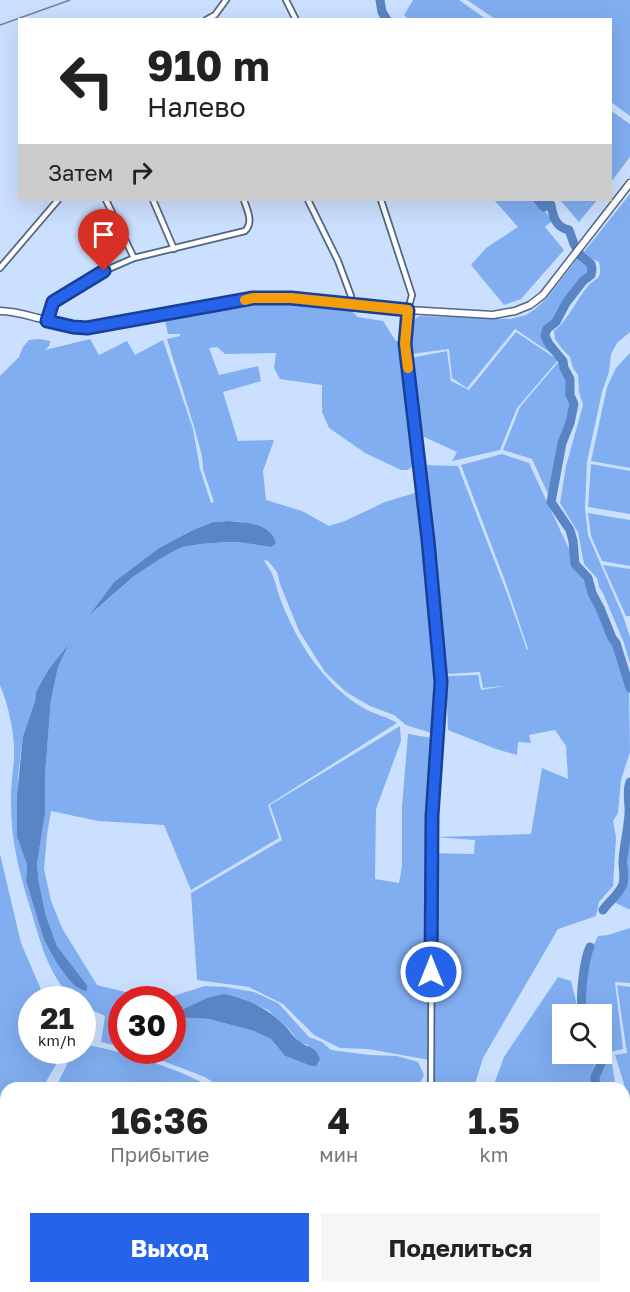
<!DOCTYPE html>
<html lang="ru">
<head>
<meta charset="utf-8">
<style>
	:root { --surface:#fff; --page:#f6f6f6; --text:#222; --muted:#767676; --accent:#2563eb }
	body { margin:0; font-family:"Golos Text",sans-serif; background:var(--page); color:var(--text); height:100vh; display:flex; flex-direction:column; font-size:22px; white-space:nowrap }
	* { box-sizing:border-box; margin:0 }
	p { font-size:20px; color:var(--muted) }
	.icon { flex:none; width:33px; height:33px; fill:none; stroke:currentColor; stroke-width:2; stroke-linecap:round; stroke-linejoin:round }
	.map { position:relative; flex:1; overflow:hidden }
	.drawer { position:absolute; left:0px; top:1082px; width:630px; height:212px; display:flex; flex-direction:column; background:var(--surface); border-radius:18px 18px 0 0; box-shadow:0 6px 24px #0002 }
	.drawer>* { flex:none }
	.banner { position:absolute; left:18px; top:18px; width:594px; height:183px; border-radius:0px; box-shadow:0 6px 24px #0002; background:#fff; color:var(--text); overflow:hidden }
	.buttons { position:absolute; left:552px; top:1004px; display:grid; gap:12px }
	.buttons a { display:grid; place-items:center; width:60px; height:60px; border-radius:0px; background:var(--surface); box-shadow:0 6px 24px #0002; font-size:30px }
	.speed { position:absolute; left:18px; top:986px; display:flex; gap:12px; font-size:30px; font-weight:700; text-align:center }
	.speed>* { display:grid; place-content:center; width:78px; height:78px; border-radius:50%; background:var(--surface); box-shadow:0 6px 24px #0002; line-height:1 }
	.speed small { font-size:15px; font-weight:400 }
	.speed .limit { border:9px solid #d22; background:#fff; color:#111 }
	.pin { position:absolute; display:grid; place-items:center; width:51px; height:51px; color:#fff; margin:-62px -26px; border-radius:50% 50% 50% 0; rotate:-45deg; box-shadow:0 0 6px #0007 }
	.pin .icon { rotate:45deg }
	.me { position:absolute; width:66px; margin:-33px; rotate:0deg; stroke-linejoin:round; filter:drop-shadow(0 0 4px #0008) }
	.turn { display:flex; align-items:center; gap:21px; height:126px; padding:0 30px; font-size:27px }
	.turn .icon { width:78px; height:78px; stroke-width:2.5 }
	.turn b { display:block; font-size:42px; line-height:51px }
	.then { display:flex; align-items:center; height:57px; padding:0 30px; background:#0003; gap:12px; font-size:22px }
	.eta { display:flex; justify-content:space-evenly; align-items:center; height:102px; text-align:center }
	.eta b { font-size:36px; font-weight:700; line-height:42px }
	.cta { display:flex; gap:12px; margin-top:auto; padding:12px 30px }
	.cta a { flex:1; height:69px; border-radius:0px; background:var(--accent); color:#fff; font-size:24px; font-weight:700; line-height:69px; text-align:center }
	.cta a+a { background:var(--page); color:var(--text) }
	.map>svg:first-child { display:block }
	.green { fill:#81aef1; fill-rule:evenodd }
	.water { fill:#5985c5 }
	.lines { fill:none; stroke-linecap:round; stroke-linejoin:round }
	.river { stroke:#5985c5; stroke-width:9 }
	.street-casing { stroke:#536580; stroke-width:8 }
	.secondary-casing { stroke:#536580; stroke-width:9 }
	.street { stroke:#fff; stroke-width:4.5 }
	.secondary { stroke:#fff; stroke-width:6 }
	.rail { stroke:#738195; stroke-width:1.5 }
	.route-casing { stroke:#184099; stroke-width:15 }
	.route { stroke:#2563eb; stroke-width:10 }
	.slow { stroke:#f59e0b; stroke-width:10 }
</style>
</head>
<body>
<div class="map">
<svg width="630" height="1292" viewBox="0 0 630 1292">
	<rect width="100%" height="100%" fill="#cbe0ff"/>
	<path class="green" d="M413 0H459L486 19H408L404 15Z
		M467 0H630V116L611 102 610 20 495 19Z
		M610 110 630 124V157L611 182Z
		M630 194V332L617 343 611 354 609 372 602 392 587 462 585 509 588 535 623 616 630 637V664L624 643 603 593 599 587 597 578 584 564 578 532 560 503 566 466 583 405 579 392 578 375 573 368 570 357 562 349 555 339 554 331C569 319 576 300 588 286 591 282 597 280 599 276 601 272 600 267 599 262L590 258 583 253Z
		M494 200H534L553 220 545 227 564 250 521 299 504 305 471 265 486 248 518 227Z
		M560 200H597L579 222Z
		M578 258 595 267 596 272 585 282 571 300 559 321 552 326 548 333 552 345 562 357 558 358 515 329 467 388 452 378 449 349 411 354C408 341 406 322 420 316L510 319 526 315 535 309 547 298Z
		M283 301 332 306 350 310 358 317 383 321 395 340 400 343 415 464 408 470H401L365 453 329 428 322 412V385L280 379 274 368 276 353 225 354 217 347 209 348 219 375 258 366 261 381 223 392 238 441 274 440 263 471 266 500 302 511 329 526 345 521 385 502 418 492 427 556 438 684 435 731 431 733 406 725 394 715 370 706 346 692 325 672 299 631 280 584 277 572 268 561 264 560C266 565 271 570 273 576 276 583 277 591 280 598 296 642 326 688 367 710 377 715 388 717 397 723L268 805 279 838 191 890 164 825 98 821 51 811 47 835 44 869 51 901 62 928 97 985 121 991 140 995 150 993 166 998 205 986 226 987 254 992 278 1003 309 1037 322 1042 331 1050 370 1055 397 1056 418 1062 424 1075 418 1087H220L205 1077 134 1050H172L173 1017 209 1019 254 1031 271 1039 285 1056 311 1066 308 1045 299 1042 289 1029 268 1010 240 998H207L181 1010 173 1011 172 999H122L121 1047 101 1042 105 1016 83 1006 82 999H73C49 975 41 945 32 914 20 874 11 844 11 802 10 784 15 765 14 747 13 726 8 705 0 685V376L19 357 23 347 29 340 40 339 50 341 49 346 45 350 90 339 99 355 127 341 135 355 163 340 193 429 200 469 211 503 214 502 203 469 202 456 195 430 167 339 180 336V334H168L164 318 250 302ZM229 521 241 522 271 547 238 542H226L201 544 182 547 165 556 134 576 92 614 114 582 159 548 193 530 213 522ZM65 648 58 667 51 700 45 775V814L37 864 39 883 46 916 57 946 87 985H74L56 962 44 940 26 881 27 865 17 837 18 776 23 736 35 701 36 692Z
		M516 332 558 360 517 408 500 450 452 461 457 452 420 435 417 421 411 358 447 351 451 381 469 390Z
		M630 353V468L591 461 607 387 616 368Z
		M564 358C573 384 581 409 567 435L552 503 532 459 503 450 520 407 560 360Z
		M502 454 529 463 622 663 629 689 630 752 621 780 618 813 613 821 616 837 613 886 599 902 596 916 558 929 483 1058 474 1087H435V1061L368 1049 340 1048 314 1035 283 1004 249 987 197 980 191 893 282 840 270 805 400 726 401 741 376 809 375 879 399 883 402 866V807L408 734 432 738 426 853 474 854 475 840 435 837 531 834 542 768 568 779 566 746 555 730 529 735 531 743 518 742 517 755 496 749 448 730 446 676 478 675 481 690 504 686 483 688 480 672 446 674 435 544 423 465 458 466 508 596 527 650 528 649 508 589 461 465Z
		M591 464 630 471V514L588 507Z
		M588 513 630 520V566L602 561 591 536Z
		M603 565 630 569V616H626Z
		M630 831V909H628L612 901 620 894 628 873V839Z
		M0 854 21 943 45 999H32V1050H61L62 1054 43 1087 6 1088V1109H0Z
		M630 928V983L615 982 623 1049 610 1052 615 1082 605 1087H599C595 1068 605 1066 606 1051 607 1044 603 1044 602 1038 600 1031 602 1021 602 1014H586C583 1003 585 995 586 984 588 963 588 955 598 936L608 935Z
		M558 977 571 981 579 1014H562V1053H594L596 1059 592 1074 593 1087H493L504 1057Z
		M617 985 630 987V1103L615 1055 627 1053Z
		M83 1044C115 1050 146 1059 177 1071 189 1076 200 1081 211 1087H56L74 1050H82Z
		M6 1118V1272H0V1119Z
		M624 1152 630 1159V1269L624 1268Z
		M624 1274 630 1275V1289L628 1292H533L527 1287H624Z
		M0 1276H6V1287H76L85 1292H0Z
		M82 1287H214L212 1292H91Z
		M304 1287H417L416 1292H296Z"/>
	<path class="water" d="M229 521C243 523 262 522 271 534 274 536 274 540 276 543L271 547 238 542H226L201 544 182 547 165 556 134 576 89 616 114 582 159 548 193 530 213 522Z
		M68 645 58 667 51 700 45 775V814L37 864 39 883 46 916 57 946 87 985V991L82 990 74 985 67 977 56 962 44 940 26 881 27 865 17 837V795L23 736 35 701 36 692 49 669Z
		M224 994C247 999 266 1007 283 1024 289 1029 293 1037 299 1041 309 1049 315 1045 320 1059L316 1066H311L285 1056 271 1039 254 1031 209 1019 173 1017V1011L181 1010 207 998Z"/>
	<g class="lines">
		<path class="river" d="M380 0 382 12 387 20
			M538 200 544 207 548 205H551C553 216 555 227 569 230L574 244 581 256 591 264 592 269 591 275 583 281 566 303 556 322 547 329 546 332 545 336 549 344 563 361 564 368 570 379V395L574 404 570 423 562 443 551 502 570 530 573 541 575 564 588 578 592 593 600 608 612 638 616 643 630 688
			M603 910C609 901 619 895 623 884 625 877 623 869 623 861 624 845 628 830 629 814 630 803 626 793 630 782
			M583 1014C579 1001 584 959 590 947
			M595 1088V1077L605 1054V1050L602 1045
			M624 1143 630 1153"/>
		<g class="street-casing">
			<path id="street" d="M286 0 296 20
				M206 20 215 15 226 0
				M106 200 134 258
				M153 200 174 249
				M308 200 338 261 351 296V304
				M381 200 412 295 408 310 404 344 428 540 441 682 432 816 431 1088
				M0 268 58 200
				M47 321 53 302 104 271 134 258 245 231C254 222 247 210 244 200
				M624 1271 630 1272
				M442 1287 447 1292"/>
		</g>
		<g class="secondary-casing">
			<path id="secondary" d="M0 311C11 311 23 314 34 317 52 322 69 327 87 328L253 298H291L408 310 493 315 515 311 530 305 543 295 630 183"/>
		</g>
		<use href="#street" class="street"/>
		<use href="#secondary" class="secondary"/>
		<path class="rail" d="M0 25 70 0"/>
	</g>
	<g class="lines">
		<g class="route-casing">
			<path id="route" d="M104 271 53 302 47 321 73 327 87 328 253 298H291L408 310 405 344 428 540 441 682 432 816 431 972"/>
		</g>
		<use href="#route" class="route"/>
		<path class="slow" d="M245 300 253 298H291L408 310 405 344 408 368"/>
	</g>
</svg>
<div class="buttons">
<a><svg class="icon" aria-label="search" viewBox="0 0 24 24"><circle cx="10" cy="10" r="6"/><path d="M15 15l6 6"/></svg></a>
</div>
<div class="speed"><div>21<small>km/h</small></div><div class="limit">30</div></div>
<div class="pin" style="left:104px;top:271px;background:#d93025"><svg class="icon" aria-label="arrive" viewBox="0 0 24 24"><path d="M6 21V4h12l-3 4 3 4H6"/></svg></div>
<svg class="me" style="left:431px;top:972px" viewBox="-20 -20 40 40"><circle r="17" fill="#2563eb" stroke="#fff" stroke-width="3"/><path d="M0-11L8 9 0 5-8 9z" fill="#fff"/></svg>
<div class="banner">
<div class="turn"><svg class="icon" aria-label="left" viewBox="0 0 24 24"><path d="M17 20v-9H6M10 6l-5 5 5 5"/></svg><div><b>910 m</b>Налево</div></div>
<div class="then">Затем<svg class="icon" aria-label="right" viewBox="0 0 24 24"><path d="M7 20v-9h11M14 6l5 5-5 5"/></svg></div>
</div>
<section class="drawer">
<div class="eta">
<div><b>16:36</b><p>Прибытие</p></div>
<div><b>4</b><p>мин</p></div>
<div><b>1.5</b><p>km</p></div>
</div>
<div class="cta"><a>Выход</a><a>Поделиться</a></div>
</section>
</div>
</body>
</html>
